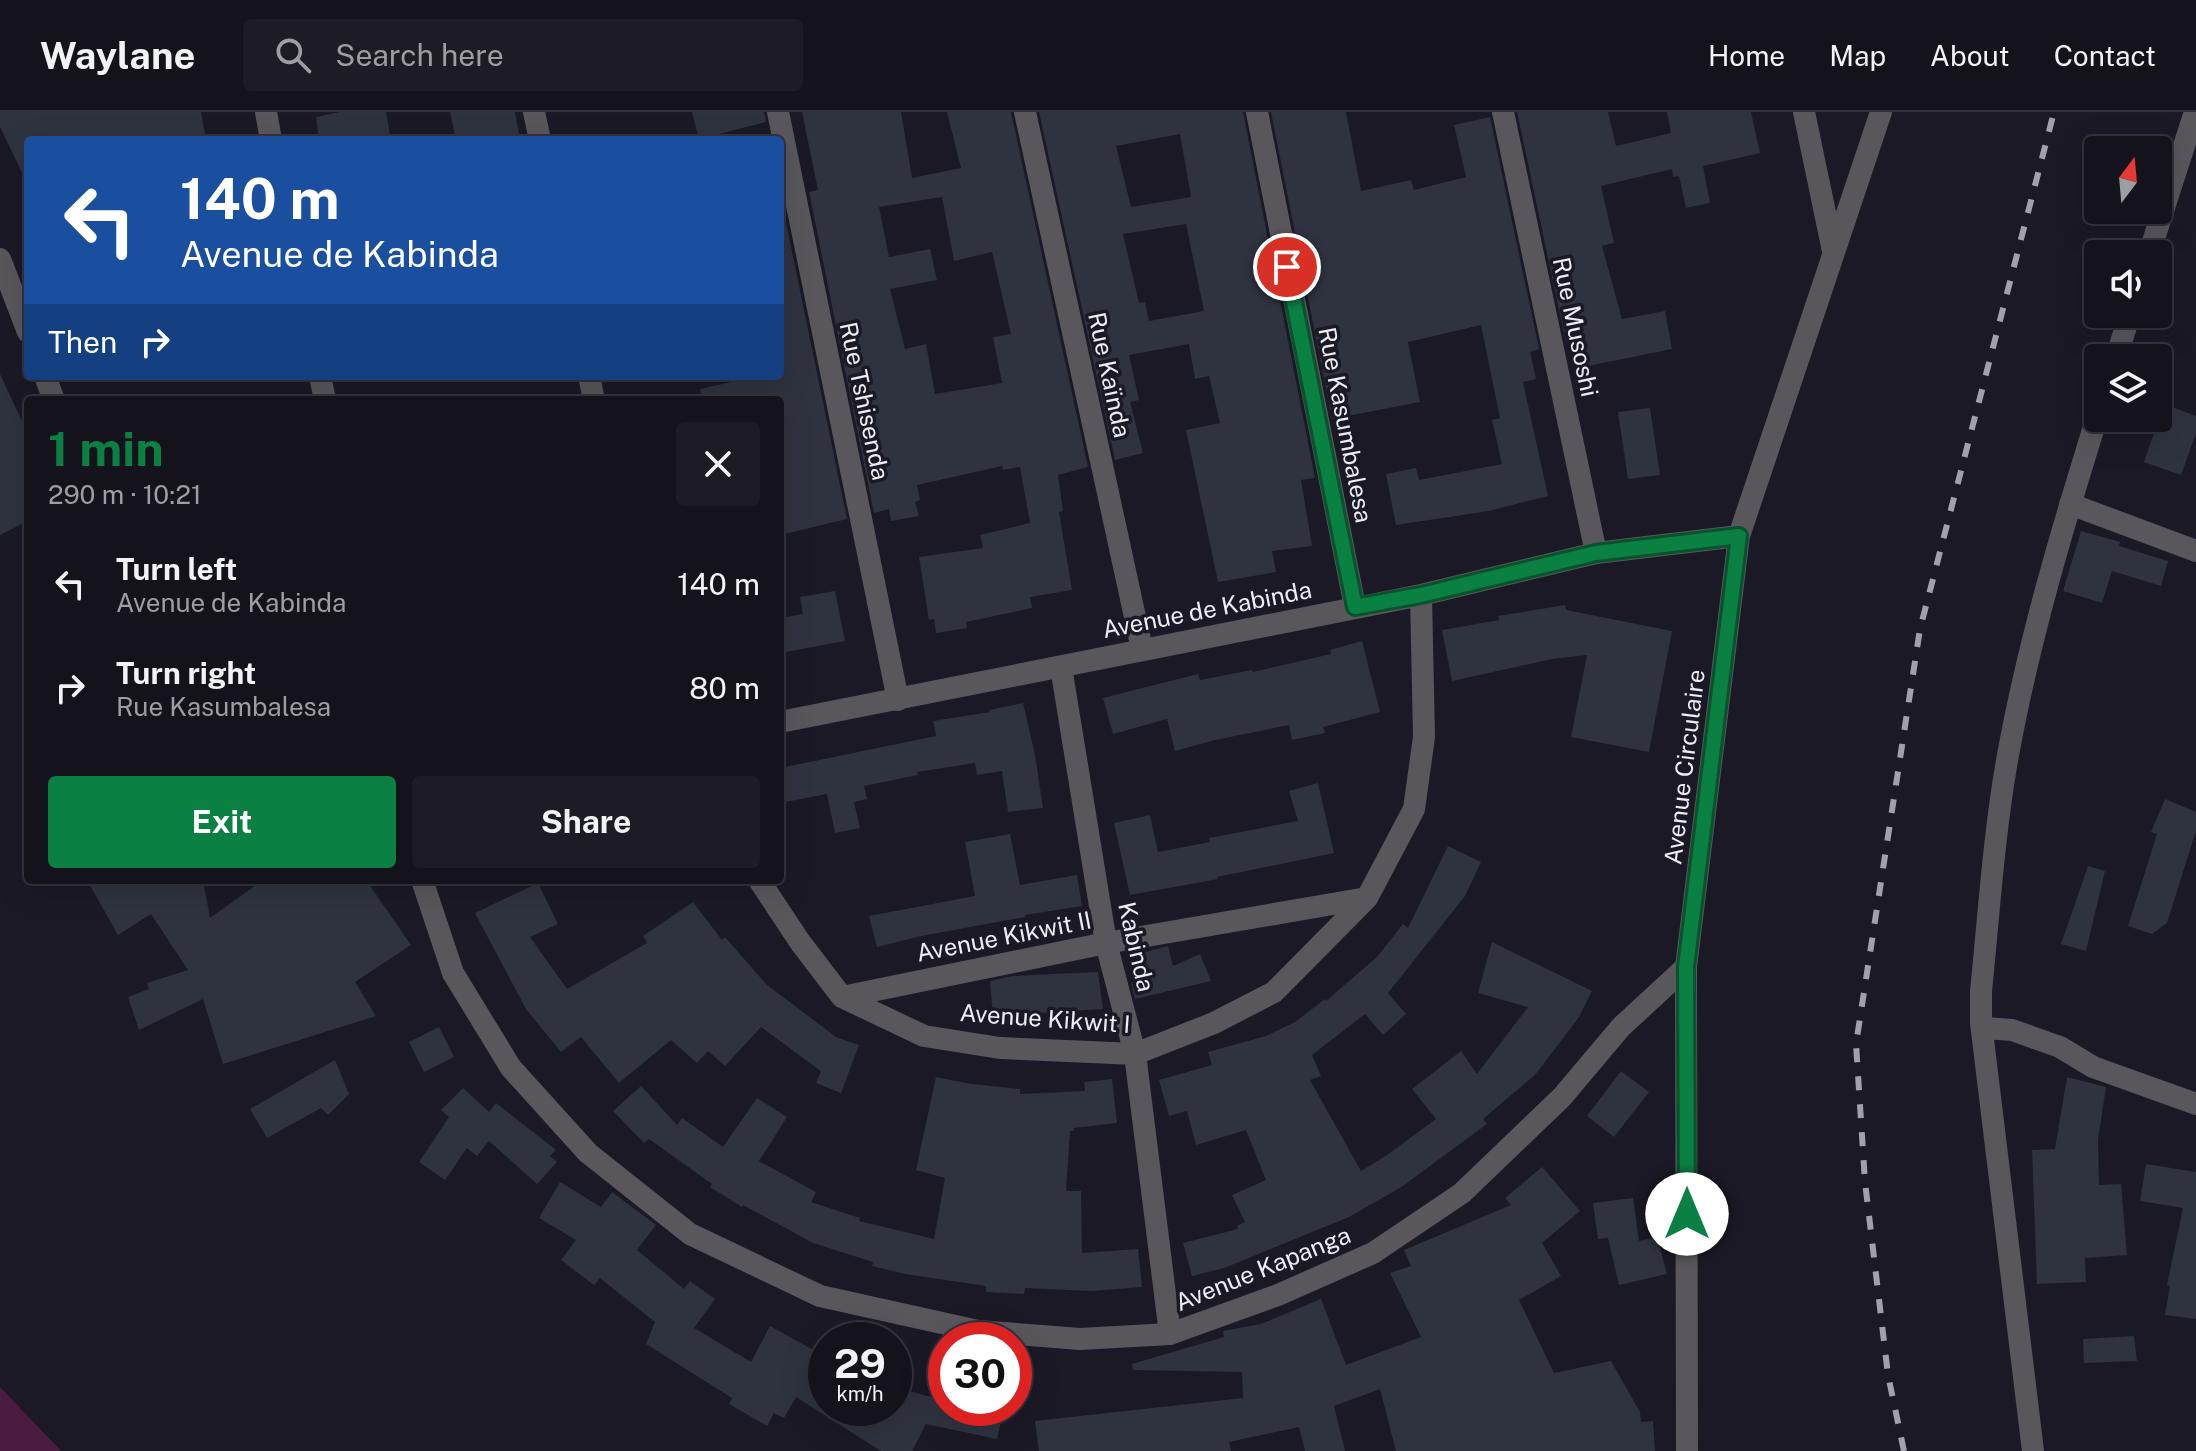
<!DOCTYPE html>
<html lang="en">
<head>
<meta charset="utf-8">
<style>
	:root { --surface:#14131c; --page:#1d1c25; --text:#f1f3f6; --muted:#9d9ea3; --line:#33323b; --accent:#0b8043 }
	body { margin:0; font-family:"Public Sans",sans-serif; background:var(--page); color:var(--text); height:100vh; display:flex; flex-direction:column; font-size:30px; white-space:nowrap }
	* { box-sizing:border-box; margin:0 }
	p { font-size:26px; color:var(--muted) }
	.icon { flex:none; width:44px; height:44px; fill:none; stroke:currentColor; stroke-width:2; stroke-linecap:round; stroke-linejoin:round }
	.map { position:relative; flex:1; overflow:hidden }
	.side { position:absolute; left:24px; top:284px; width:760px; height:488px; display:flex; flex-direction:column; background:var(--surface); border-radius:8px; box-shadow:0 8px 32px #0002,0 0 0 2px var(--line) }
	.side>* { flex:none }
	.guide { position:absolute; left:24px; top:24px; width:760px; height:244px; border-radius:8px; box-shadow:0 8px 32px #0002,0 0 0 2px var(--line); background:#1a4fa0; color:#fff; overflow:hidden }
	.needle { width:52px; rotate:16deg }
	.tools { position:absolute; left:2084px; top:24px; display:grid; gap:16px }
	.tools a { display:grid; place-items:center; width:88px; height:88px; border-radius:8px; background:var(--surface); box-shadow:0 8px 32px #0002,0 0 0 2px var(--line); font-size:40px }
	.speed { position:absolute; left:808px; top:1210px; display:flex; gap:16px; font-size:40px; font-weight:700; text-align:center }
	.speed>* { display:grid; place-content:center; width:104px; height:104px; border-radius:50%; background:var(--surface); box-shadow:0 8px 32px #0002,0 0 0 2px var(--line); line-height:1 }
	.speed small { font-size:20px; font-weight:400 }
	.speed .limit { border:12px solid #d22; background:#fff; color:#111 }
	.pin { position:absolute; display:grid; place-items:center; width:68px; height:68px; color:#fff; margin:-34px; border:4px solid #fff; border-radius:50%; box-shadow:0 2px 8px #0007 }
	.me { position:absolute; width:88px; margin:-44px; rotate:0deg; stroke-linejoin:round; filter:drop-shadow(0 0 6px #0008) }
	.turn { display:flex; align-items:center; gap:28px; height:168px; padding:0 24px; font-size:36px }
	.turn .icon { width:104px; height:104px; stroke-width:2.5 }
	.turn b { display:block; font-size:56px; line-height:68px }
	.then { display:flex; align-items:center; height:76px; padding:0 24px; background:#0003; gap:16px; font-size:30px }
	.round { display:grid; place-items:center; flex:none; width:84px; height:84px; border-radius:8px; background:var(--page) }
	.headline { display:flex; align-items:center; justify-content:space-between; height:136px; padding:0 24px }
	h1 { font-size:48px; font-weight:700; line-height:60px; color:var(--accent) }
	.primary-button { display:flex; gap:16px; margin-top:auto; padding:16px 24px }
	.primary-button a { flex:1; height:92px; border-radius:8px; background:var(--accent); color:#fff; font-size:32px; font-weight:700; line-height:92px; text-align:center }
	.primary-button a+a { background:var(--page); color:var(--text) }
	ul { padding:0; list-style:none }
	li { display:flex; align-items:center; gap:24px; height:104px; padding:0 24px }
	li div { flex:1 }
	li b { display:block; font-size:30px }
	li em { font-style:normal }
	header { display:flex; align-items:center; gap:48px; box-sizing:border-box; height:112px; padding:0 40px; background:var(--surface); border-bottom:2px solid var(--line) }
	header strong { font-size:38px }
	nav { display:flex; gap:44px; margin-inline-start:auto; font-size:28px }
	.search { width:560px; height:72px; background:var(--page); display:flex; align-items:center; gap:20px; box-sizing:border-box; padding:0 28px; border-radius:8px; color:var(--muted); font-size:30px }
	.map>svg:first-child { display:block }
	.green { fill:#4a1c42 }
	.building { fill:#2e333f; fill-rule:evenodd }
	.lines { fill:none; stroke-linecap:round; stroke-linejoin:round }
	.minor { stroke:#59565c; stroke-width:22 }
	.tertiary { stroke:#59565c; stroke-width:22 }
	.rail { stroke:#a2a1ab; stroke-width:6; stroke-dasharray:14 14; stroke-linecap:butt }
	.route-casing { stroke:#07532c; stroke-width:20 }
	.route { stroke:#0b8043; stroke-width:14 }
	.labels { text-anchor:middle; stroke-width:7; stroke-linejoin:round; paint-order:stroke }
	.street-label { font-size:24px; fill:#ededf5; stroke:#1b1925 }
</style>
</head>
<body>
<header>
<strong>Waylane</strong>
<div class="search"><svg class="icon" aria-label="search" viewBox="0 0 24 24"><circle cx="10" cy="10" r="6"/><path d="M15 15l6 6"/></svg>Search here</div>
<nav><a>Home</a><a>Map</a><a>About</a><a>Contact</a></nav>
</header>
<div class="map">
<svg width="2196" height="1339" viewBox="0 0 2196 1339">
	<rect width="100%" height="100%" fill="#1b1925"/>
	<path class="green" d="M0 1275 61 1339H0Z"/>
	<path class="building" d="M0 0H201L206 28H28V73L0 15Z
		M340 0H386L391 28H319L316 5Z
		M450 0H515L520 28H456Z
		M692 0H764L766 10 699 27Z
		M802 0H901L912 66 961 56 947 0H1011L1088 355 1058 363 1063 399 1059 400 1072 478 1030 485 1032 496 966 510 967 516 936 521 934 507 929 508 919 445 983 436 980 423 1030 411 1020 355 1003 358 1002 354 917 373 920 388 915 390 919 404 891 409 889 397 874 401 809 80 818 78ZM942 85 954 149 992 140 1011 222 993 225 1002 271 935 282 926 232 905 237 890 177 937 168 930 137 889 145 879 95Z
		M1039 0H1243L1315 366 1301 368 1312 434 1272 439 1276 460 1218 470 1186 318 1220 311 1209 264 1195 267 1189 232 1129 243 1139 288 1130 290 1143 341 1115 348ZM1180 22 1191 85 1131 95 1116 34ZM1186 112 1204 199 1149 209 1145 190 1139 191 1123 122Z
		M1271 0H1346L1361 79 1411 68 1414 78 1466 65 1454 13 1490 5 1539 237 1530 240 1536 267 1523 270 1548 384 1489 399 1396 413 1386 362 1416 356 1419 368 1502 352 1492 308 1500 306 1481 213 1408 230 1420 290 1332 307Z
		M1517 0H1608L1616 34 1671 21 1667 0H1751L1760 41 1703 54 1710 91 1686 96 1679 64 1673 65 1672 57 1601 74 1614 131 1602 134 1622 207 1665 199 1672 237 1583 255 1578 227 1566 230Z
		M781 86 847 407 780 423V288H702L700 277 759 264H780Z
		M0 262 28 322V409L0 423Z
		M2164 292 2196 304V321L2181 363 2144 350Z
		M1650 296 1660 363 1628 367 1618 300Z
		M2081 419 2120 430 2119 434 2168 449 2161 474 2112 459 2102 491 2063 479Z
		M835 479 845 529 780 541V506L803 502 800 485Z
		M1565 493 1566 498 1672 519 1649 640 1571 625 1587 543 1552 547 1452 569 1442 518 1499 508 1498 504Z
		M1362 529 1380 600 1323 615 1325 621 1292 628 1289 613 1215 628 1175 639 1167 607 1113 622 1103 586 1198 562 1200 568 1252 558 1253 560 1331 542 1330 538Z
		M1023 591 1035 643 1043 696 1008 700 1002 659 977 663 975 651 917 660 918 663 864 674 867 687 854 690 860 716 835 721 827 682 780 691V656L936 624 933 609 990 600 989 598Z
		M1318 671 1334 741 1217 765 1218 767 1130 783 1114 711 1150 703 1158 740 1210 730 1209 726 1298 709 1289 679Z
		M2165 687 2196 700V719L2167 811 2152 822 2128 814 2157 722 2151 720Z
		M1010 722 1020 773 1077 763 1082 794 1025 803V805L921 824 877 835 869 804 975 784 965 730Z
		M1448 734 1481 750 1465 784 1388 881 1406 902 1383 923 1365 902 1312 943 1321 964 1310 968 1361 1059 1387 1043 1436 1007 1412 977 1461 939 1477 962 1528 895 1478 881 1492 830 1592 879 1579 905 1535 963 1483 1007 1487 1012 1403 1074 1349 1105 1224 1156 1192 1164 1183 1131 1238 1117 1237 1114 1245 1110 1232 1083 1266 1068 1246 1018 1196 1033 1187 999 1169 1004 1159 968 1212 953 1208 940 1266 924 1295 910 1325 887 1326 889 1377 845 1403 812 1408 816Z
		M2088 754 2105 759 2086 839 2061 832Z
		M87 768H203L210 806 263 768H366L411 833 355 870 376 904 223 952 203 887 139 918 128 885 149 877 147 871 188 858 151 802 118 823Z
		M538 771 558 812 530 825 567 877 647 831 643 824 693 790 722 828 725 825 766 872 836 925 859 933 841 981 816 971 821 959 761 915 725 954 708 939 697 951 671 928 619 971 581 925 561 940 526 897 475 801Z
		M1168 834 1173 854 1200 842 1211 869 1135 887 1131 871 1146 865 1142 841Z
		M1098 860 1103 897 993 904 990 869 1012 864Z
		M439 915 454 945 424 960 409 930Z
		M335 948 349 982 328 1003 321 996 267 1026 250 997Z
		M1621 959 1649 980 1614 1025 1587 1004Z
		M936 965 971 972 1020 977V982L1085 979 1084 970 1112 967 1117 1011 1074 1016V1019H1070L1066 1079H1081L1082 1141 1138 1137 1142 1175 1092 1179 1025 1176 1024 1182 986 1180V1174L905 1162 872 1154 873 1150 813 1131 743 1093 742 1095 710 1075 712 1072 649 1027 644 1031 613 999 641 974 677 1013 682 1006 723 1035 757 986 787 1005 759 1049 816 1080 811 1090 860 1106 859 1109 934 1127 945 1066 916 1058Z
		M2067 965 2106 975 2098 1028 2099 1073 2121 1072 2127 1143 2085 1146 2086 1170 2037 1172 2032 1038 2055 1037Z
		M463 976 489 1000 496 991 556 1038 550 1044 557 1050 537 1072 489 1029 477 1044 467 1036 445 1068 419 1050 449 1005 441 998Z
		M2146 1052 2196 1060V1207L2165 1203 2170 1174 2167 1173 2183 1096 2140 1089Z
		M1542 1055 1580 1099 1542 1131 1561 1164 1519 1188 1554 1261 1611 1249 1640 1300 1641 1310 1653 1309 1655 1339H1396L1380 1277 1334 1294 1345 1339H1305L1299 1315 1229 1330 1231 1339H1039L1035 1309 1243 1286 1242 1260 1133 1258 1132 1252 1224 1225 1223 1219 1261 1212 1321 1187 1346 1253 1421 1225 1390 1161 1411 1154 1404 1138 1511 1093 1505 1086Z
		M560 1070 601 1095 612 1080 656 1113 637 1138 684 1177 690 1169 715 1187 694 1216 751 1250 770 1214 826 1245V1296H899L905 1278 946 1289V1296H1004L997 1327 926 1312 912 1339H881L796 1285 784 1306 774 1301 767 1314 729 1292 732 1286 646 1232 655 1210 600 1166 594 1173 561 1148 576 1128 539 1106Z
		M1633 1086 1639 1129 1657 1125 1667 1162 1619 1173 1608 1126 1598 1127 1593 1091Z
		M2134 1224 2137 1249 2084 1251 2083 1227Z"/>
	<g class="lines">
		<path class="minor" d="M266 0 271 28
			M534 0 540 28
			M778 0 898 588
			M1025 0 1142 537
			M1257 0 1355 495
			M1503 0 1596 441
			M2149 142 2195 0
			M0 147 28 220
			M2116 246 2130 202
			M45 264 54 288
			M320 264 325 288
			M589 264 594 288
			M2098 302C2063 414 2029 528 2008 643 1994 720 1989 801 1981 879V911L1985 916 2012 918 2060 935 2093 955 2196 992
			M2070 392 2196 439
			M1061 555 1106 831 1135 942 1170 1222
			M780 610 1421 483 1596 441 1739 424
			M422 768 453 861 511 956 588 1041 690 1122 820 1184 978 1219 1080 1227 1170 1222 1278 1183 1373 1141 1462 1081 1562 985 1621 915 1686 855
			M759 768 800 830 842 885 924 924 1000 936 1135 942 1214 911 1274 880 1367 786 1414 697 1424 625 1421 483
			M842 885 1106 831 1367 786
			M1981 911 2033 1339
			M1687 1339 1686 855 1739 424 1881 0"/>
		<path class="tertiary" d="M1804 0 1833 139"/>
		<path class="rail" d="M1904 1339 1888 1263 1865 1070 1856 932 1920 517 2054 0"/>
	</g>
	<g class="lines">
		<g class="route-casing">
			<path id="route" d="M1287 155 1355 495 1421 483 1596 441 1739 424 1686 855 1687 1102"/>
		</g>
		<use href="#route" class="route"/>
	</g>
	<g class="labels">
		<g class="street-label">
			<text transform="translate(1575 215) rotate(78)" y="8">Rue Musoshi</text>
			<text transform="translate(1109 263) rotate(78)" y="8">Rue Kaïnda</text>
			<text transform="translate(864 289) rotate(78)" y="8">Rue Tshisenda</text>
			<text transform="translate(1345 313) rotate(79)" y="8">Rue Kasumbalesa</text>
			<text transform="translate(1207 498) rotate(-11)" y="8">Avenue de Kabinda</text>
			<text transform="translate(1685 655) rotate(-83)" y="8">Avenue Circulaire</text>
			<text transform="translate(1004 825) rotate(-11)" y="8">Avenue Kikwit II</text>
			<text transform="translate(1136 835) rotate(77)" y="8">Kabinda</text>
			<text transform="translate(1045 907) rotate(4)" y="8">Avenue Kikwit I</text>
			<text transform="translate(1263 1157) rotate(-22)" y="8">Avenue Kapanga</text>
		</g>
	</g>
</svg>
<div class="tools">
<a><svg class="needle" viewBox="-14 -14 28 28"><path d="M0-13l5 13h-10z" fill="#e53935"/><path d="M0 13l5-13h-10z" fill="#9d9ea3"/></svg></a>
<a><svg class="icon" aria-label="sound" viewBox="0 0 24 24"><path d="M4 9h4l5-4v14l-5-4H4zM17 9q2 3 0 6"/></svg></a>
<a><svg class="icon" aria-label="layers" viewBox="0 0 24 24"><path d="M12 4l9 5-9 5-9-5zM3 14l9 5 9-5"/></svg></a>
</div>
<div class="speed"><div>29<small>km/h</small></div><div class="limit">30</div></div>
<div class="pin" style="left:1287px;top:155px;background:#d93025"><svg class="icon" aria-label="arrive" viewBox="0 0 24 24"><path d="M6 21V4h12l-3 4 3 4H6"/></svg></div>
<svg class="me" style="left:1687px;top:1102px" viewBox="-20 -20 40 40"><circle r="19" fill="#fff"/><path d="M0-13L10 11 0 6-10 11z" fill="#0b8043"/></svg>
<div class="guide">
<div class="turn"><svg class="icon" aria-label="left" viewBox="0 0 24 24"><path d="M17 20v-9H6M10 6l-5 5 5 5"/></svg><div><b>140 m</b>Avenue de Kabinda</div></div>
<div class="then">Then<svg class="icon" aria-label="right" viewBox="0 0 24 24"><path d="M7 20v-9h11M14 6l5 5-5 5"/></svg></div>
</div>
<section class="side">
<div class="headline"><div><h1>1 min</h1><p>290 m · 10:21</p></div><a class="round"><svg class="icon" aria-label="close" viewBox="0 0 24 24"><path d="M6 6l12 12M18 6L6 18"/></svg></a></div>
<ul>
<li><svg class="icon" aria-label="left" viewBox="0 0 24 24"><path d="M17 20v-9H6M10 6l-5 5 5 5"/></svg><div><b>Turn left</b><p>Avenue de Kabinda</p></div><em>140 m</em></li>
<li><svg class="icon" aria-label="right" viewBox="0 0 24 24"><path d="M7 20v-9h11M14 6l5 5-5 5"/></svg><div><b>Turn right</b><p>Rue Kasumbalesa</p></div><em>80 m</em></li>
</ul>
<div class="primary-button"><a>Exit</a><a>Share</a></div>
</section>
</div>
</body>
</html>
